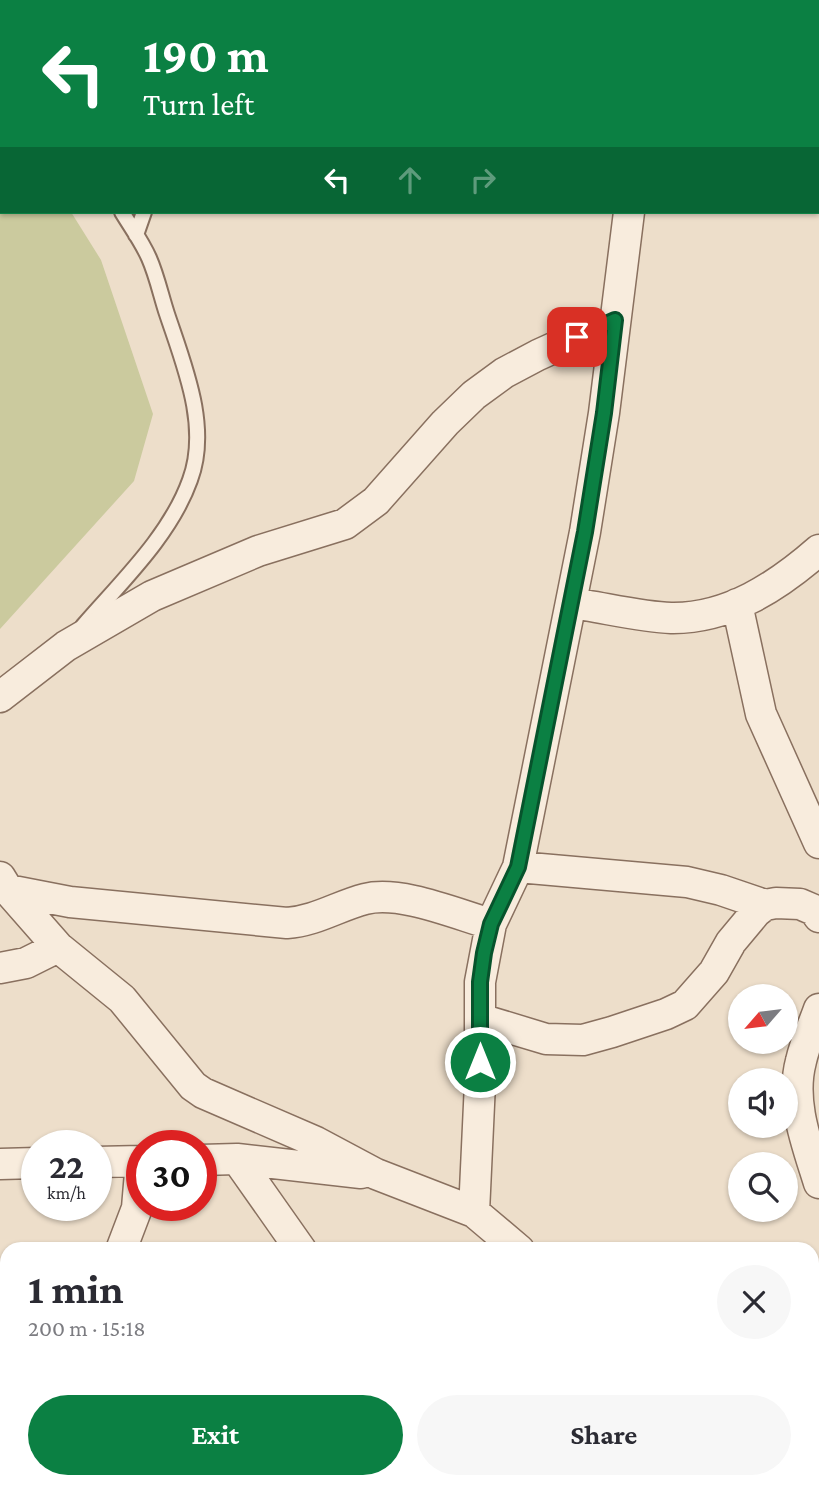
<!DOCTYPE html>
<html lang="en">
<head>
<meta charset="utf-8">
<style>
	:root { --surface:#fff; --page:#f7f7f7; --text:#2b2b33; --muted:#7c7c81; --accent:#0b8043 }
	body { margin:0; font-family:"Crimson Pro",serif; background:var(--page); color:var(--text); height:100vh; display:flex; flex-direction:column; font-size:26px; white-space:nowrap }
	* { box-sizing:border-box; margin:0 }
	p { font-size:23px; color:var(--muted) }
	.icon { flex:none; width:38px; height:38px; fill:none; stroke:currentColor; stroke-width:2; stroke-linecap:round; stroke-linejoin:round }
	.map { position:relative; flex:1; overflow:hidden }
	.details { position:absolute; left:0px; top:1242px; width:819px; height:247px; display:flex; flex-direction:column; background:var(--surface); border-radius:21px 21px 0 0; box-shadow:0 2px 5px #0004 }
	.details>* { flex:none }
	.guide { position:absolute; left:0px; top:0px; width:819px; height:214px; box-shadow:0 2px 5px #0004; background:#0b8043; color:#fff; overflow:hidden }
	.needle { width:46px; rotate:242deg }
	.buttons { position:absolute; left:728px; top:984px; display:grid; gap:14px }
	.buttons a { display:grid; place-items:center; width:70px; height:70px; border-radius:50%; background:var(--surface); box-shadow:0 2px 5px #0004; font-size:35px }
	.speed { position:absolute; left:21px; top:1130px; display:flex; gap:14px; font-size:35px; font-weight:700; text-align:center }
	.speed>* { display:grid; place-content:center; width:91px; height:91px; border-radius:50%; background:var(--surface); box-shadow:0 2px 5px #0004; line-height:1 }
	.speed small { font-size:18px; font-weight:400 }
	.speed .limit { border:10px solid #d22; background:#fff; color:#111 }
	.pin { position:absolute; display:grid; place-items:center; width:60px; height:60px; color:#fff; margin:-30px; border-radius:14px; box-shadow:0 4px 10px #0006 }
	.me { position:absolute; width:77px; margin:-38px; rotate:0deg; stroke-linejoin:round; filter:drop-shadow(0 0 5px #0008) }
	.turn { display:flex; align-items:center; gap:24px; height:147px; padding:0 28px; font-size:32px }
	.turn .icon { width:91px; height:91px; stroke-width:2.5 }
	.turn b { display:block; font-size:49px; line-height:60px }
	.lanes { display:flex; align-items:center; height:66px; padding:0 28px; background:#0003; justify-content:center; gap:35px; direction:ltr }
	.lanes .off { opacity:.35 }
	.round { display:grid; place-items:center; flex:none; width:74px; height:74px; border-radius:37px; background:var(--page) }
	.headline { display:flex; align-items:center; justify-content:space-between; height:119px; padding:0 28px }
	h1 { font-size:42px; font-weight:700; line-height:52px }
	.cta { display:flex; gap:14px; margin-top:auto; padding:14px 28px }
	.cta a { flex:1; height:80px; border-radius:42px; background:var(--accent); color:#fff; font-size:28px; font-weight:700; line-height:80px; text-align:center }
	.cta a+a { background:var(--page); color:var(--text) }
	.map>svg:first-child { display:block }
	.green { fill:#cbca9e }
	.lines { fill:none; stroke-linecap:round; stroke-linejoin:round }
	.stream { stroke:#719084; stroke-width:8 }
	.service-casing { stroke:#89705f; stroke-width:18 }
	.minor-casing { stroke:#89705f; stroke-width:33 }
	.service { stroke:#f8ecdd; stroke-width:14 }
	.minor { stroke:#f8ecdd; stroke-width:30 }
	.route-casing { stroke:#07532c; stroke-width:18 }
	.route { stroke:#0b8043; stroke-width:12 }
</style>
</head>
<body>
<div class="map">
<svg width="819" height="1488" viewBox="0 0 819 1488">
	<rect width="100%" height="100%" fill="#eddeca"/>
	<path class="green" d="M0 98 2 212H71L101 260 153 414 134 481 0 629Z"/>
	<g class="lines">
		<path class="stream" d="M0 1279 7 1278
			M693 1482 700 1488"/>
		<g class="service-casing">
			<path id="service" d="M5 0 6 2
				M136 235 144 212
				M83 626C121 582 170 536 190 480 210 427 184 365 167 314 161 296 157 276 149 258 142 242 131 227 122 212
				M107 1482 108 1488"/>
		</g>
		<g class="minor-casing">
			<path id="minor" d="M661 2V0
				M571 603C601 607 642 617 671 618 728 619 778 586 819 550
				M737 604 761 714 819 843
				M0 697 66 646 152 596 258 551 345 524 376 501 445 423 474 395 504 373 538 355 615 320
				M518 867 687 882 721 890 765 905
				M0 877 8 890 58 947 122 999 193 1086 203 1093 316 1142 376 1174 474 1212 519 1250
				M8 890 70 902 287 923C316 921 338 906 365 899 400 890 456 914 491 924
				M0 968 26 963 58 947
				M819 1009C813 1026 805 1043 801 1061 790 1102 807 1144 819 1183
				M480 1019 546 1039 583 1040 612 1032 666 1014 685 1005 714 972 731 942 756 912 765 905 776 903 800 904 814 910 819 917
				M237 1159 301 1250
				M201 1160 237 1159 361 1173
				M96 1162 142 1161
				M0 1164 37 1163
				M474 1212 480 1083V982L491 924 518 867 585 532 604 413 629 212
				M121 1250 137 1208 141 1161
				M812 1306 819 1305
				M0 1470 7 1469
				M405 1482 406 1488
				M639 1482 645 1488"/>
		</g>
		<use href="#service" class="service"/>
		<use href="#minor" class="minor"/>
	</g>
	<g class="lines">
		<g class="route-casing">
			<path id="route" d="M480 1062V982L484 953 491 924 518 867 585 532 604 413 615 320 577 337"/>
		</g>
		<use href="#route" class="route"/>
	</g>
</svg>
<div class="buttons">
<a><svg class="needle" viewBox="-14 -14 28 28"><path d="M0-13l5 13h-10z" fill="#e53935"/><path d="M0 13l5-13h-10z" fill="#7c7c81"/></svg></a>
<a><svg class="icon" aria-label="sound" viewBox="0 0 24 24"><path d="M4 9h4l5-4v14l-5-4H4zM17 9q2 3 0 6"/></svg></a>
<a><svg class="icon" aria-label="search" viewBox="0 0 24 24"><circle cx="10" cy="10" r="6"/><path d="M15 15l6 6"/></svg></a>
</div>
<div class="speed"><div>22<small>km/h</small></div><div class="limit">30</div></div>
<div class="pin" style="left:577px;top:337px;background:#d93025"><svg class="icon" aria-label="arrive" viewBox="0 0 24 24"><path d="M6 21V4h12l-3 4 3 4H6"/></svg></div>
<svg class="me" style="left:480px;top:1062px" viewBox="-20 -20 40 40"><circle r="17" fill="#0b8043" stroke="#fff" stroke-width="3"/><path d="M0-11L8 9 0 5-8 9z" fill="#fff"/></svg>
<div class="guide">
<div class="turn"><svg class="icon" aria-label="left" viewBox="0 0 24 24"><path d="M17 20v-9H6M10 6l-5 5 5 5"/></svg><div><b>190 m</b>Turn left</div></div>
<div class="lanes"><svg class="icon" aria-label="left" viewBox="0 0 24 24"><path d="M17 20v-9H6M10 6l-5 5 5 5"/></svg><svg class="icon off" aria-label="ahead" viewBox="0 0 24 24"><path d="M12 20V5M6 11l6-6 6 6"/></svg><svg class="icon off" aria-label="right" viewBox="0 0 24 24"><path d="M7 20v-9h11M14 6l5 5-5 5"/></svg></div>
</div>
<section class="details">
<div class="headline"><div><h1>1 min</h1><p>200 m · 15:18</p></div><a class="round"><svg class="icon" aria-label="close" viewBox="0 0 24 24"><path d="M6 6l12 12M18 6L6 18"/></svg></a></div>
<div class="cta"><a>Exit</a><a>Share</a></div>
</section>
</div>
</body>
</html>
